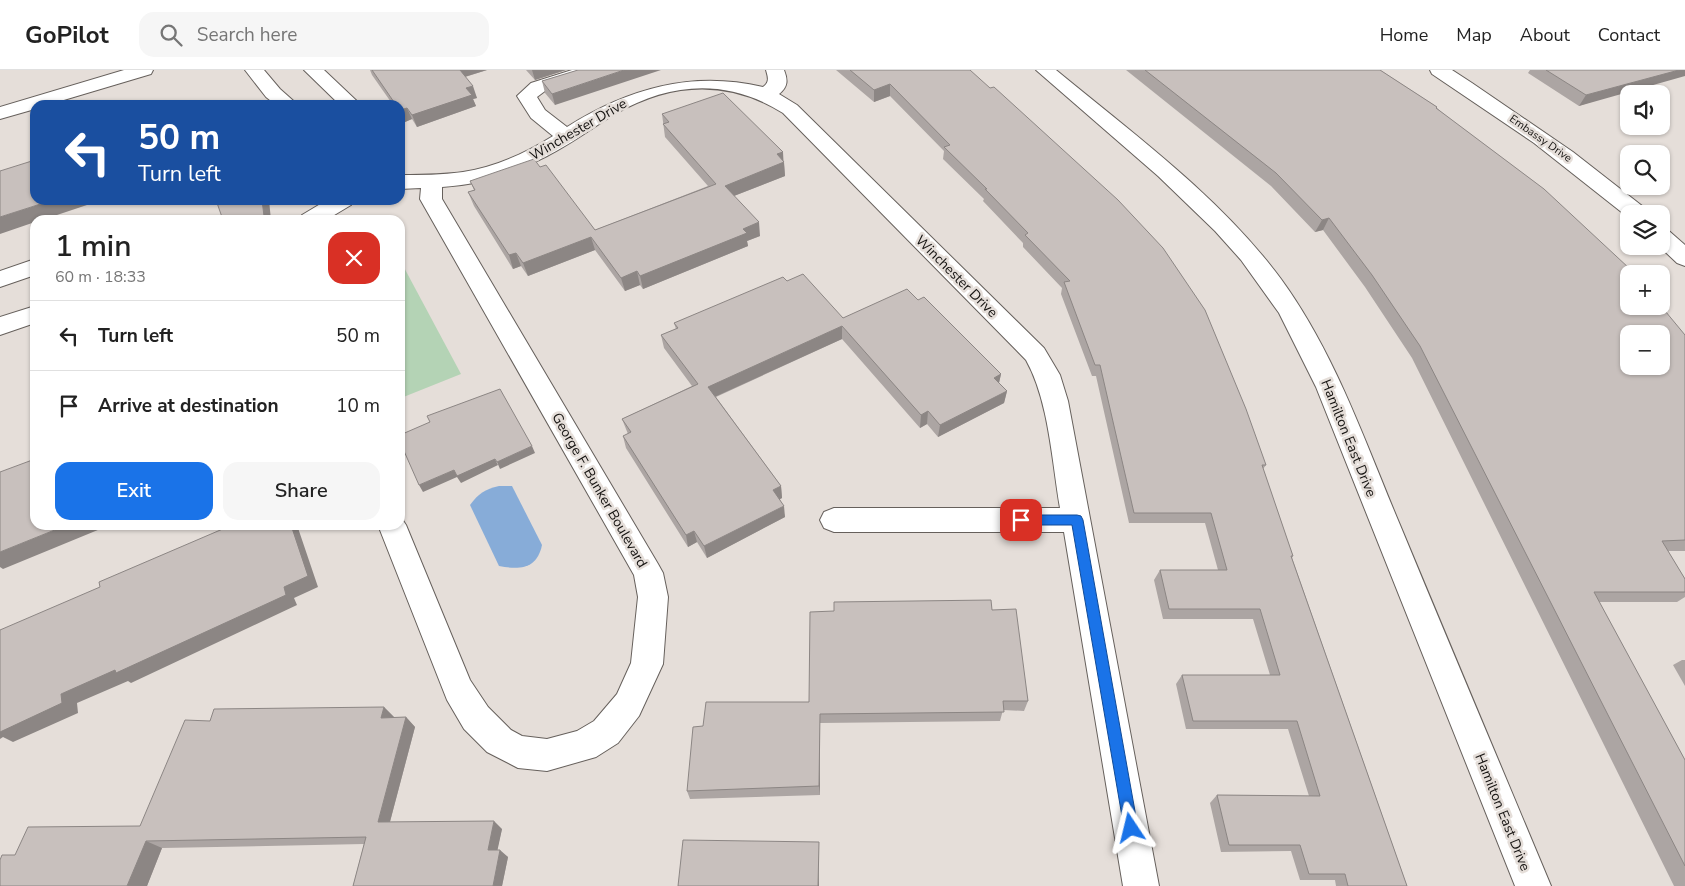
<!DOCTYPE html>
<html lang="en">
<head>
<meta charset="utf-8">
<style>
	:root { --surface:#fff; --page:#f6f6f6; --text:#222; --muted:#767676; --line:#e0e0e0; --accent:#1a73e8 }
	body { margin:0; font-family:"Nunito Sans",sans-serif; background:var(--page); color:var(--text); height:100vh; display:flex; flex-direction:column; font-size:19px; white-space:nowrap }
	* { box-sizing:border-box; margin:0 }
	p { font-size:16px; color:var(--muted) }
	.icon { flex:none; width:28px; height:28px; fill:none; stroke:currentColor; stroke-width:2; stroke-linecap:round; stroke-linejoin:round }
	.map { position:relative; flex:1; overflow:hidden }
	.panel { position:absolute; left:30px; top:145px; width:375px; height:315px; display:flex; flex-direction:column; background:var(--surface); border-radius:15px; box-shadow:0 1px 4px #0004 }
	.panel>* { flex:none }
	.banner { position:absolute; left:30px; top:30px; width:375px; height:105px; border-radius:15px; box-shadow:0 1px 4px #0004; background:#1a4fa0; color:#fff; overflow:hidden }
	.controls { position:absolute; left:1620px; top:15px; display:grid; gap:10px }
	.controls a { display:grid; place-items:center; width:50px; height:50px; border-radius:10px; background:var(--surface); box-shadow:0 1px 4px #0004; font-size:25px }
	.pin { position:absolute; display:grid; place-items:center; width:42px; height:42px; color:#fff; margin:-21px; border-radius:10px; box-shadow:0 2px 8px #0006 }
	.me { position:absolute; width:55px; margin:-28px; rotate:350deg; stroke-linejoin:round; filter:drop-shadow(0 0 4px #0008) }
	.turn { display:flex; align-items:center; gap:18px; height:105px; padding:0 25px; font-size:22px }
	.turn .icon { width:65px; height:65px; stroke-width:2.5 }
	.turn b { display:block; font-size:35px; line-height:42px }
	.round { display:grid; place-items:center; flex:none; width:52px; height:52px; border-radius:15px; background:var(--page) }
	.head { display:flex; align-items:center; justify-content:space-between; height:85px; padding:0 25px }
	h1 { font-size:30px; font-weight:600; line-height:38px }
	.button { display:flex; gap:10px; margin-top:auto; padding:10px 25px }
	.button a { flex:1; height:58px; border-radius:15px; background:var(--accent); color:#fff; font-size:20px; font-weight:600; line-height:58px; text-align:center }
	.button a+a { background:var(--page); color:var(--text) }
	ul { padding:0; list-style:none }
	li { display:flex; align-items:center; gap:15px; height:70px; padding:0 25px; border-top:1px solid var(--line) }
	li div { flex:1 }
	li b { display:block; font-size:19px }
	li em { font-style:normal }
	header { display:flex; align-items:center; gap:30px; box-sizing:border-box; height:70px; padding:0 25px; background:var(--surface); border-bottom:1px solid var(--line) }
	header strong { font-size:24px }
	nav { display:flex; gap:28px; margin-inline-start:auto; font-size:18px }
	.search { width:350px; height:45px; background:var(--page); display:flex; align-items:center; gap:12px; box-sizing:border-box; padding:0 18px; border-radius:15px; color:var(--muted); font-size:19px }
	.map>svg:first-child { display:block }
	.green { fill:#b4d3b5 }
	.water { fill:#87acd8 }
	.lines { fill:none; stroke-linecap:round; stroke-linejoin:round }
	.minor-casing { stroke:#66605c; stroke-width:2 }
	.minor { fill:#fff; fill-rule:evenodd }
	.wall { fill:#aca5a3 }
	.shaded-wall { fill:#8c8684 }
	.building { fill:#c8c0bd; stroke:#8c8684; fill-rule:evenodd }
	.route { fill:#1a73e8; stroke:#114b97 }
	.labels { text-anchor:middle; stroke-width:5; stroke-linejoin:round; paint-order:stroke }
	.far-street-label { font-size:11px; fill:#13110f; stroke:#e5ded9 }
	.street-label { font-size:14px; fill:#13110f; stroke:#e5ded9 }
</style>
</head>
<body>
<header>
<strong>GoPilot</strong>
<div class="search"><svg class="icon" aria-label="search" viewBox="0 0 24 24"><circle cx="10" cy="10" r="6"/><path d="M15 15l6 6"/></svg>Search here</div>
<nav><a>Home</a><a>Map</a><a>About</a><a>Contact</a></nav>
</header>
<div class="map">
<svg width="1685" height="816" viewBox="0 0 1685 816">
	<rect width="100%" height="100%" fill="#e5ded9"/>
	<path class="green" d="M400 190 461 304 401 328 400 327Z"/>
	<path class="water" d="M499 416H512L542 475C537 499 520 500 499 496L470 435C478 424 485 419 499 416Z"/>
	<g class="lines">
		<g class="minor-casing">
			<path id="minor" d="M124 0H153L151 4 47 35H35V39L0 49V37Z
				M245 0H264L280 19 298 35H276L266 27Z
				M304 0H324L361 35H340Z
				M572 0H600L598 4 545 21 537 27 545 40 567 57C627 19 691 0 763 17 770 12 768 7 766 0H784C788 10 788 17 779 24L797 35 1044 278 1060 305 1068 331 1159 816H1123L1064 462H834L824 458 820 450 824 442 834 438H1060C1052 392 1049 331 1026 290L783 43C727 8 671 12 615 44 592 58 571 74 547 86 515 103 479 115 442 117V129L658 494 663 503 668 527 663 594 639 646 618 673 596 687 547 701 518 698 487 682 464 659 447 630 378 455H400V446L406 455 470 610 488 637 511 660 522 666 547 669 577 661 594 651 617 624 631 593 638 527 634 505 420 129 421 118 400 119V105C421 105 442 105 463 102 495 97 526 83 553 66L531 48 517 26 531 13Z
				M1036 0H1056C1135 65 1220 127 1281 209 1335 283 1365 372 1400 455 1450 576 1501 696 1551 816H1515L1316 317 1279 243 1241 190 1215 161 1158 106Z
				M1430 0H1452L1472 13 1573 82 1646 139 1649 144H1629V148L1534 73 1432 4Z
				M327 130H354L351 135 326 150H299L302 145Z
				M1661 159 1669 161 1685 175V196L1677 193 1659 176H1661Z
				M35 189V205L0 217V201Z
				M35 236V253L0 265V247Z"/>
		</g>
		<use href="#minor" class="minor"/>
	</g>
	<path class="wall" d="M370 0H487L465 7 477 28 473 29 476 36 417 57 412 49 405 52 400 45V35H393L372 5Z
		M526 0H566L535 10Z
		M578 0 555 35 545 23 542 11Z
		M836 0H970L1266 395 1263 399 1293 486 1292 488 1407 816H1336L1335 810H1300L1291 781 1221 782 1210 733 1217 725 1309 726 1288 659H1186L1176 614 1182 605H1270L1253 549H1163L1154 510 1160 500H1218L1205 453H1129L1096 306H1092L1061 224 1062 218 1023 177V173L983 131 984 129 943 89 944 81 890 26 874 32Z
		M1126 0H1380L1437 37V38L1685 265V481H1668L1685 509V527L1677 532H1599L1685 690V816H1674L1412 288 1365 217 1323 160 1315 162 1271 116Z
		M1530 0H1685L1579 36 1528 3Z
		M662 44 783 82 785 106 734 126 760 166 747 171 748 176 643 219 640 215 625 221 595 180 528 206 521 196 513 199 474 136 468 122 474 120 470 111 540 97 595 160 708 116 665 67Z
		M787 211 843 248 918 230 1001 304 999 313 1007 321 1004 333 938 367 927 354 920 358 842 269 716 327 781 416 782 428 780 429 785 447 707 488 697 472 688 477 626 378 623 366 628 364 622 349 692 316 664 278 661 265 676 259 674 253Z
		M992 540 1028 631 1024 641 1003 640 1000 651 820 653V725L690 729 687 721 703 656 809 632Z
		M1682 590H1685V616L1673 595Z
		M384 637 394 647V648L406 647 415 657 390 752 502 759 497 780 508 787 502 816H353L364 774 162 778 147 816H0L15 785 140 756 210 651Z"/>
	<path class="shaded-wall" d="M458 0H487L461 8Z
		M532 0H566L535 10Z
		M624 0H661L555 35 552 24Z
		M1679 0H1685V6L1579 36 1586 25Z
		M890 14V26L874 32V20Z
		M473 16 477 28 473 29 476 36 417 57 412 45 466 18Z
		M407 38 412 49 405 52 400 40Z
		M783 82V93L784 92 785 106 726 129 725 116 777 84Z
		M53 130H102L42 150H35V152L0 164V147Z
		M262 130H269L271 150H246Z
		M1329 148 1323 160 1315 162 1322 150Z
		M759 152 760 166 747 171 748 176 643 219 640 206 743 159Z
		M591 167 595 180 528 206 523 193Z
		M516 183 521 196 513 199 509 185Z
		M637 201 640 215 625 221 621 208Z
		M842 256V269L710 329 708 317Z
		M1001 304 998 317 994 308Z
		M1007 321 1004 333 938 367 940 355Z
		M928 341 927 354 920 358 921 345Z
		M532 376 535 383 500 399 497 392Z
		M495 389 498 395 461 413 457 407 423 422 419 415 454 400Z
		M781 416 782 428 774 432 773 420Z
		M784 436 785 447 707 488 704 476Z
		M67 455H110L3 499 0 497V482Z
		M291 455H297L318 517 294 528 297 535 131 613 128 611 77 633 78 643 13 672 3 667 0 669V657L61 624 284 517Z
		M694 461 697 472 688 477 686 465Z
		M384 637 394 647 391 657 381 648Z
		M820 644V725L819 716Z
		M406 647 415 657 388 759 378 752Z
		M494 751 502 759 496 787 488 780Z
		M146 771 162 778 147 816H127Z
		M819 772V816H818Z
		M500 780 508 787 502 816H493Z"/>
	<path class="building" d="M372 0H460L473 16 466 18 472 25 412 45 407 38 400 40V35H396Z
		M578 0H624L552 24 542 11Z
		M850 0H970L990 18 994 17 1118 130 1163 178 1205 240 1246 339 1266 395H1262L1293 486H1291L1407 816H1348L1345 804H1309L1300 775H1229L1217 725 1320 726 1297 651H1193L1182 605H1280L1260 539H1169L1160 500H1227L1211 443H1134L1100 295H1095L1064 212 1070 211 1025 165 1028 163 985 119H987L944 77 950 75 890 14 874 20Z
		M1145 0H1380L1437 37 1436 38 1544 119 1630 199 1634 204H1629V236H1661L1685 265V470L1662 471 1685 509V522H1594L1685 690V796L1420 276 1372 205 1329 148 1322 150 1276 103ZM1629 264H1661V296H1629Z
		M1546 0H1679L1586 25Z
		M723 23 783 82 777 84 784 92 725 116 759 152 743 159 747 163 640 206 637 201 621 208 591 167 523 193 516 183 509 185 468 122 475 120 470 111 534 89 540 97 546 95 595 160 716 114 663 54 669 52 662 44Z
		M218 32 219 35H209Z
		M35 90V130H53L0 147V101Z
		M216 130H262L264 146 246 150H223Z
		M803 204 843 248 907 219 918 230 924 227 1001 304 994 308 1007 321 940 355 928 341 921 345 842 256 708 317 781 416 773 420 784 436 704 476 694 461 686 465 623 366 631 362 622 349 698 314 661 265 678 258 674 253 783 207 787 211Z
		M500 319 532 376 497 392 495 389 457 406 454 400 419 415 400 372V365L430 352 427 346Z
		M35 389V455H67L0 482V402Z
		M232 455H291L308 506 284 517 286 525 116 603 115 600 61 624 62 633 0 662V560L100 517 99 512Z
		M991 530 992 540 1016 539 1028 631H1003L1004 642 820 644 819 716 687 721 693 657 703 656 706 632H809L810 542 834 541V532Z
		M384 637 381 648 406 647 378 752 494 751 488 780H500L493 816H353L366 767 146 771 127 816H0V790L2 785H15L28 757 140 756 185 650 210 651 214 639Z
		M683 770 819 772 818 816H678Z"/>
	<path class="route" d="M1021 445H1077L1081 446 1083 450 1138 758 1136 763 1131 765 1126 763 1124 758 1072 455H1021L1017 453 1015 450 1017 446Z"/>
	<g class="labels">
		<g class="far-street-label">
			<text transform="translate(1541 68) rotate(35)" y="4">Embassy Drive</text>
		</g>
		<g class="street-label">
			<text transform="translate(578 59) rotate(-30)" y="5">Winchester Drive</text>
			<text transform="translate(957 206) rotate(45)" y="5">Winchester Drive</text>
			<text transform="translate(1349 368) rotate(68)" y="5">Hamilton East Drive</text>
			<text transform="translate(600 420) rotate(60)" y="5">George F. Bunker Boulevard</text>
			<text transform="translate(1503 742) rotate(68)" y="5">Hamilton East Drive</text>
		</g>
	</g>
</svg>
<div class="controls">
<a><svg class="icon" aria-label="sound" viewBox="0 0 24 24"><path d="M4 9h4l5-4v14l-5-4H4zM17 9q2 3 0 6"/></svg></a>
<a><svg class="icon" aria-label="search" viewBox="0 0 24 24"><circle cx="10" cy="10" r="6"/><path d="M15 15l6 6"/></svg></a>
<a><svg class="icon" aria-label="layers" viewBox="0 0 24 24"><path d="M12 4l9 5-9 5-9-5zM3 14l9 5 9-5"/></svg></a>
<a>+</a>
<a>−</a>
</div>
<div class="pin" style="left:1021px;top:450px;background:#d93025"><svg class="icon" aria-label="arrive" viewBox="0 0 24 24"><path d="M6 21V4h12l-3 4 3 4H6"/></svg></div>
<svg class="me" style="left:1131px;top:758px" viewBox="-20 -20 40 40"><path d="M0-17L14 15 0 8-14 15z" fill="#1a73e8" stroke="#fff" stroke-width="4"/></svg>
<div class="banner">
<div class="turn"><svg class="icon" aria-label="left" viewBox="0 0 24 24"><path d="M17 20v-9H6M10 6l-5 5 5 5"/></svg><div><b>50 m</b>Turn left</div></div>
</div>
<section class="panel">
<div class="head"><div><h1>1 min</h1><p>60 m · 18:33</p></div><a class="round" style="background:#d93025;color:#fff"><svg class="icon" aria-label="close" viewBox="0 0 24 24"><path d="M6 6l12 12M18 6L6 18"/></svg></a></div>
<ul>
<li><svg class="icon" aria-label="left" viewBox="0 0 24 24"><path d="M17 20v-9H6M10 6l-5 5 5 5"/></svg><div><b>Turn left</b></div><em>50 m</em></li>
<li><svg class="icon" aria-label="arrive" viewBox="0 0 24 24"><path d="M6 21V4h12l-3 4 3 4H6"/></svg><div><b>Arrive at destination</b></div><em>10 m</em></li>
</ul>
<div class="button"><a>Exit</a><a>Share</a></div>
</section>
</div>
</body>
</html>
